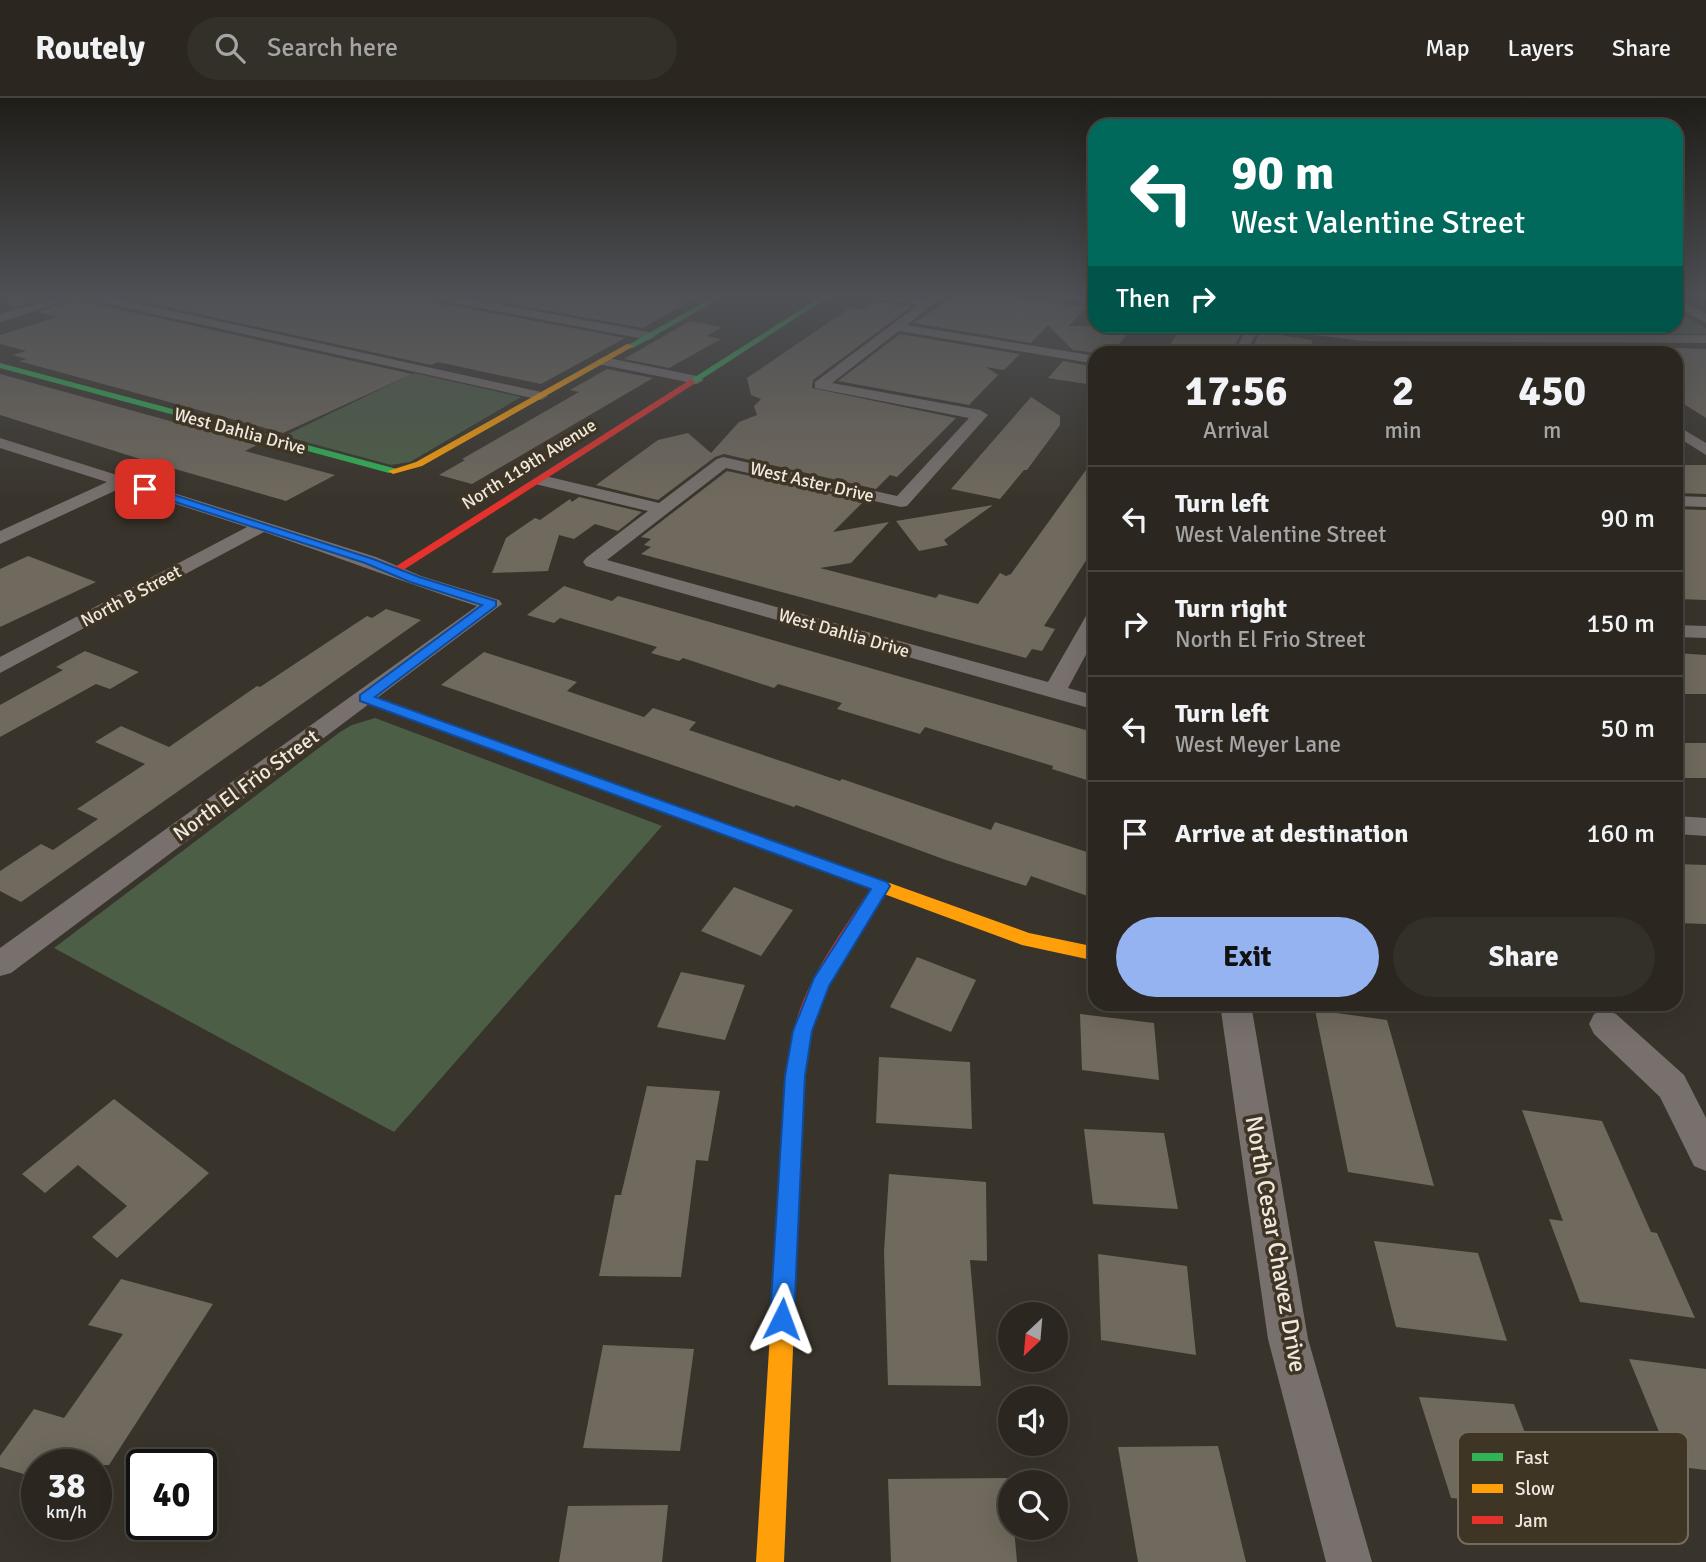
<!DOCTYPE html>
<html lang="en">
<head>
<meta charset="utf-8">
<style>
	:root { --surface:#2b2720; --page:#332f29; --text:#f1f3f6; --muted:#a6a5a5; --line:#47443e; --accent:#95b2f1 }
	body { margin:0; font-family:Signika,sans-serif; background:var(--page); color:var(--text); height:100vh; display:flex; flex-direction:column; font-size:26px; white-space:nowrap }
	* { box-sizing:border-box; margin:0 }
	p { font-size:23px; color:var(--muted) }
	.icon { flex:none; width:38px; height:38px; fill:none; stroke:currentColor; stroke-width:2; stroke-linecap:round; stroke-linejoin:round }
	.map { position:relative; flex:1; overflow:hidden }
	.drawer { position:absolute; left:1088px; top:248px; width:595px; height:665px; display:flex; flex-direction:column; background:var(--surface); border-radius:21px; box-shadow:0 7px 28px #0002,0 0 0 2px var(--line) }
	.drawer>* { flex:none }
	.banner { position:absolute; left:1088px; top:21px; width:595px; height:214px; border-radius:21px; box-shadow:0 7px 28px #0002,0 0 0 2px var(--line); background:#00695c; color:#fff; overflow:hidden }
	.needle { width:46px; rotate:206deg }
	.tools { position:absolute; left:998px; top:1204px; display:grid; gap:14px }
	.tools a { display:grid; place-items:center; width:70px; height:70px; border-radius:50%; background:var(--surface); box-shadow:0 7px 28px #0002,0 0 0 2px var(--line); font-size:35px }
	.speed { position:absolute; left:21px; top:1351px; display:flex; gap:14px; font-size:35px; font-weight:700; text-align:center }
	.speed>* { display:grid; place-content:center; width:91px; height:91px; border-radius:50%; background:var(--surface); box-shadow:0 7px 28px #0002,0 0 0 2px var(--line); line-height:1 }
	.speed small { font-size:18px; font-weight:400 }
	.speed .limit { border:4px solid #111; border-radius:10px; background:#fff; color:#111 }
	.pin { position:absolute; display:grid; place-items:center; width:60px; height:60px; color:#fff; margin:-30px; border-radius:14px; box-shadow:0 4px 10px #0006 }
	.me { position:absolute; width:77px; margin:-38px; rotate:3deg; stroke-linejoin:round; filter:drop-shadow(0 0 5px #0008) }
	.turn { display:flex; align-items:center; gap:24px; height:147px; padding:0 28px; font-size:32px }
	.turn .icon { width:91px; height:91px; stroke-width:2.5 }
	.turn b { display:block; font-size:49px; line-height:60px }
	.then { display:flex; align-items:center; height:66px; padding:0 28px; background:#0003; gap:14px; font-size:26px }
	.eta { display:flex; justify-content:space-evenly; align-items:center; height:119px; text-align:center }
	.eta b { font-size:42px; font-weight:700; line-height:49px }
	.button { display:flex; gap:14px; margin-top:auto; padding:14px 28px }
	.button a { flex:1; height:80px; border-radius:42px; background:var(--accent); color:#111; font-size:28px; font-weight:700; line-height:80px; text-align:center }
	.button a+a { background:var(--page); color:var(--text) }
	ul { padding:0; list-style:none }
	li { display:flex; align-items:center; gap:21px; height:105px; padding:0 28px; border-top:2px solid var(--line) }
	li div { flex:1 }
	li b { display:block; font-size:26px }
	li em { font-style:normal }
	header { display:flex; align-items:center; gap:42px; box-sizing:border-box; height:98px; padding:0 35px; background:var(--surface); border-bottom:2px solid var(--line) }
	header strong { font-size:33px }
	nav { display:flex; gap:38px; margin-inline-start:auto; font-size:24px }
	.search { width:490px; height:63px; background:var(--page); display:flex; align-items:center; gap:18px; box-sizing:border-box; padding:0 24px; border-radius:38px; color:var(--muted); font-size:26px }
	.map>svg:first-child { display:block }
	.green { fill:#4d5e46 }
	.building { fill:#70695d }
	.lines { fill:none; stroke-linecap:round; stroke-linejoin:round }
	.street { fill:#78706d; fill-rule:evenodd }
	.fast { fill:#30b455; fill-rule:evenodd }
	.slow { fill:#ff9f0a; fill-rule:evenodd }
	.jam { fill:#e5322d; fill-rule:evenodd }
	.route { fill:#1a73e8; stroke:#114b97; stroke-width:2 }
	.labels { text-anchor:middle; stroke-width:7; stroke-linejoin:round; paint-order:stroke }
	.far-street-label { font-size:18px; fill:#efe8de; stroke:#3f3525 }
	.street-label { font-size:21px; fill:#efe8de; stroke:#3f3525 }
	.near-street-label { font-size:24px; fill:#efe8de; stroke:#3f3525 }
	.key { fill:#3f3525; stroke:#746b5c; stroke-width:2 }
	.key-label { font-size:19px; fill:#efe8de }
</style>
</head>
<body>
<header>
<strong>Routely</strong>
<div class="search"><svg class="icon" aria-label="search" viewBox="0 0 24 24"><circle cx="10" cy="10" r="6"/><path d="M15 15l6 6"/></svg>Search here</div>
<nav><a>Map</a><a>Layers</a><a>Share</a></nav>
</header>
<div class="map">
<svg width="1706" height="1464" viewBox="0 0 1706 1464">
	<rect width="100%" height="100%" fill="#39342b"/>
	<path class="green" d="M1677 213 1706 230V236L1363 234 1306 228H1676Z
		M414 275 521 299 410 364 391 367 284 338Z
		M375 620 662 728 394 1034 54 850 340 634 352 627Z"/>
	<path class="building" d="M8 198H55L15 209 7 207Z
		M82 198 90 205 412 276 283 335 19 263 27 261 13 257 26 253 0 246V237L57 219 38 214Z
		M116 198H430L438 205 625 240 541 286 438 264 431 267Z
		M467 198H699L643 230Z
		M956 198H1012L1086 209 1069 228H1134L1112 255 1096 253V255L1073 252 1048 227 1031 245 913 225Z
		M876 203 911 209 813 282 812 290 956 320 897 379 890 377 876 391 724 356 715 359 658 402 596 387 658 342 688 335 711 355 739 324 757 317 754 308 761 301 751 297 747 280 850 210 863 212Z
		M690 223 722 229 707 238 721 241 669 270 624 261Z
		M1183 228H1218L1243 231 1231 256H1163Z
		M1260 234 1312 242 1311 256H1249Z
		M900 236 1020 256 1004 272 986 269 998 277 969 307 838 283Z
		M1676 250 1706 251V320L1676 301Z
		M1063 263 1096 269V276L1087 286 1048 280Z
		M607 271 653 280 472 386 439 377 465 362 462 361 579 294 570 292Z
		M0 276 257 347 245 353 335 377 286 403 137 360 0 317Z
		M1031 299 1060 318V327L1027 372H1024L1000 401 951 391Z
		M1096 358V447L1044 528 1055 531 1042 553 1032 551 1026 560 641 456 651 449 644 447 651 441 641 439 727 373 864 403 833 434 889 424 851 465 820 470 936 500 939 496 978 506 1000 475 1006 478 1011 476Z
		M1676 367H1706V396L1676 395Z
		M579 399 642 414 618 433 595 426 574 441 559 437 548 473 492 475 506 440 535 420 540 422 570 401 572 404Z
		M993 407 944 442 948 447 919 453 896 423Z
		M1676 411 1706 412V502L1676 501Z
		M28 458 96 484 0 529V471Z
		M564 488 612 503 618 498 654 508 1096 635V685L1052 671 1053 668 925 629 920 636 837 611 842 605 778 586 774 590 683 560 679 563 651 555 657 549 601 532 560 520 554 525 527 517Z
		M386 511 421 522 21 804 0 793V773L41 746 53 752 98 721 77 711 145 666 95 644 121 628 169 649 257 588 260 589 367 518 372 520Z
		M85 553 139 574 110 591 96 586 0 639V607L63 572 56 569Z
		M484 554 577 584 567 593 644 619 653 610 696 624 689 632 840 683 842 681 991 732 995 724 1096 757V801L1031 778 1026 788 946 762 796 707 794 709 441 587Z
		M1676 555 1706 557V596H1676Z
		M1676 645H1706V680H1676Z
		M1676 766 1706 767V826L1676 825Z
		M734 789 793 812 761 858 701 833Z
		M917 859 976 882 951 934 890 909Z
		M681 874 745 887 725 942 657 929Z
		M1315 912 1387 922 1434 1088 1348 1074Z
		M1080 916 1154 925 1159 982 1082 972Z
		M879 959 970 964 972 1031 876 1025Z
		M647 988 720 993 708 1063 696 1062 681 1179 599 1178 615 1097H621Z
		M114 1001 209 1075 117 1160 92 1139 127 1108 78 1067 45 1095 22 1076Z
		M1522 1012 1602 1023 1651 1134 1657 1135 1695 1220 1580 1204 1549 1121 1563 1123Z
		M1084 1031 1164 1035 1178 1111 1093 1106Z
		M889 1076 986 1084 987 1163 970 1162 981 1288 888 1287 884 1154Z
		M1374 1143 1478 1155 1507 1243 1396 1229Z
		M1098 1156 1187 1168 1196 1257 1101 1242Z
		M121 1181 213 1206 109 1367H37V1380L0 1369V1358L34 1311 64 1320 123 1236 88 1227Z
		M603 1247 694 1251 680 1353 583 1350Z
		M1629 1261 1706 1271V1372L1673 1368Z
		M1419 1299 1514 1306 1553 1408 1451 1400Z
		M1218 1348 1246 1464H1138L1118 1349Z
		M1010 1380V1430H1014L1017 1464H891L888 1381Z
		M668 1407 662 1464H559L568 1408Z"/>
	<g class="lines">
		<path class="street" d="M63 198H80L0 224V216Z
			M85 198H105L541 294 548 298 541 302 91 202Z
			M432 198H455L649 234 655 238 649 242 438 202Z
			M877 198 926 201 931 198H944L907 227 1096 258V266L899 233 832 285 980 312 988 317 907 408 901 409 726 370 607 462 1048 584 1086 518 1089 514 1096 512V538L1068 590 1096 598V612L586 468 583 464 586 460 648 413 535 386 533 382 541 377 659 405 717 361 723 359 897 398 969 320 815 290V284L918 207 883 202Z
			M1060 198H1096V206L1066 202Z
			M1676 201 1706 216V225L1676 209Z
			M1248 228H1260L1246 256H1233Z
			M1270 228H1302L1362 235 1706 237V245L1362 243 1276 232Z
			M603 259 697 278 704 282 697 286 598 266 596 263Z
			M1676 327 1706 345V357L1676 338Z
			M0 340 376 459 421 478 499 502 502 506 11 875 0 878V850L477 508C405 485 335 458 264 434L0 575V559L247 429 123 389 0 446V433L107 384 0 350Z
			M1676 398 1706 399V409L1676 408Z
			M1676 527 1706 528V540L1676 539Z
			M1676 718 1706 720V738L1676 736Z
			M1220 906H1251L1308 1241 1372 1464H1326L1268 1241Z
			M1605 912 1616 916 1684 977 1706 1020V1073L1694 1068 1660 999 1594 936 1589 926 1594 916Z"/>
		<path class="fast" d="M715 198H724L633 250 626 248Z
			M822 198H830L694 286 687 284Z
			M0 265 397 371 398 373 389 375 0 270Z"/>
		<path class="slow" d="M627 246 634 248 422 368 393 376 388 373 416 364Z
			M686 712 1029 835 1096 849V863L1022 847 681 721 678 717Z
			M792 1029 799 1032 802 1039 784 1464H756L782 1039 785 1032Z"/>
		<path class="jam" d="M691 281 695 284 694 286 397 476 393 477 387 474Z
			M365 596 691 713 694 717 691 721H681L360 603 358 600 360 597Z
			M881 782 887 784 889 788C868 826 840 860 823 900 805 943 805 993 802 1039L799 1046 792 1049 785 1046 782 1039C784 999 785 959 797 920 813 870 847 827 875 784Z"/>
	</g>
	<linearGradient id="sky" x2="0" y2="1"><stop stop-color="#1f1d18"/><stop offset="0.49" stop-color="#4e5055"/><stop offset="1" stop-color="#4e5055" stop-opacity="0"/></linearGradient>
	<rect width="1706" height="403" fill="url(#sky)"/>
	<path class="route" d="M141 389H149L373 461 419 479 496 503V508L375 599 887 784 890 788 887 793 829 888 812 933 805 978 794 1221 791 1229 782 1233 774 1229 770 1221 785 978 793 933 814 880 871 791 360 603V597L482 507 410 484 365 465 141 393Z"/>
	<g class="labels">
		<g class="far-street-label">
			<text transform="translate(240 333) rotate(15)" y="6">West Dahlia Drive</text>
			<text transform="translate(529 366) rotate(-32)" y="6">North 119th Avenue</text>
			<text transform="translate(812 384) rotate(13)" y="6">West Aster Drive</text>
			<text transform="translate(131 498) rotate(-28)" y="6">North B Street</text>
			<text transform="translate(844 535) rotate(16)" y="6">West Dahlia Drive</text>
		</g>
		<g class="street-label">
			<text transform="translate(246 687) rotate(-36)" y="7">North El Frio Street</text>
		</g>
		<g class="near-street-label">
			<text transform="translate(1276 1146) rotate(80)" y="8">North Cesar Chavez Drive</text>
		</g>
	</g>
	<rect x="1458" y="1334" width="230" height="112" rx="10" class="key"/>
	<rect x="1472" y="1355" width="31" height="8" fill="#30b455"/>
	<rect x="1472" y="1386" width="31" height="9" fill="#ff9f0a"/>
	<rect x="1472" y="1418" width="31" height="8" fill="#e5322d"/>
	<g class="key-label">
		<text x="1515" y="1366">Fast</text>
		<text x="1515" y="1397">Slow</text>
		<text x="1515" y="1429">Jam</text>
	</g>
</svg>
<div class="tools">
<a><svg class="needle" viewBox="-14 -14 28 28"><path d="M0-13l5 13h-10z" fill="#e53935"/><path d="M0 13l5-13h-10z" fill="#a6a5a5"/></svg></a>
<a><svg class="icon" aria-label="sound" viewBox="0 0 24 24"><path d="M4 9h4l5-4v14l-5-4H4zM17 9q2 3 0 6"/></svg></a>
<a><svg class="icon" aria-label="search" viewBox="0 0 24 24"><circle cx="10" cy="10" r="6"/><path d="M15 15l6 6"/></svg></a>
</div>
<div class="speed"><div>38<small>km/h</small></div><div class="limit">40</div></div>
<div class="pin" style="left:145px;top:391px;background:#d93025"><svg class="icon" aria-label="arrive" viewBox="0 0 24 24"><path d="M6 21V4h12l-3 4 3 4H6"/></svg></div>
<svg class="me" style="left:782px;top:1221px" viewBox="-20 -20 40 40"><path d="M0-17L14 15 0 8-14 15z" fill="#1a73e8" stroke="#fff" stroke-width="4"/></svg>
<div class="banner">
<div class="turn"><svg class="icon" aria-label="left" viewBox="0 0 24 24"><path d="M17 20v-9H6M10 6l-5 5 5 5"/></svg><div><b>90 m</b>West Valentine Street</div></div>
<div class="then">Then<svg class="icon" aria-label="right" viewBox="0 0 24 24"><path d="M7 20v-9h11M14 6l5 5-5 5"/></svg></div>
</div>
<section class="drawer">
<div class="eta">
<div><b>17:56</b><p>Arrival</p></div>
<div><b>2</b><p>min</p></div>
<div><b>450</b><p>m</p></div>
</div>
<ul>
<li><svg class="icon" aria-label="left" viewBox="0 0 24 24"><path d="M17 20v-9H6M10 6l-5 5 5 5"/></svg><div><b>Turn left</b><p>West Valentine Street</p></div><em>90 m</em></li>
<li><svg class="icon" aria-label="right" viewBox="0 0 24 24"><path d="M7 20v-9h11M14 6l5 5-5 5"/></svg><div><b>Turn right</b><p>North El Frio Street</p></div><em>150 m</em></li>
<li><svg class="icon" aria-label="left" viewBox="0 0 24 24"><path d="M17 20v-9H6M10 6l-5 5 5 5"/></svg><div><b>Turn left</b><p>West Meyer Lane</p></div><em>50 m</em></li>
<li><svg class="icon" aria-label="arrive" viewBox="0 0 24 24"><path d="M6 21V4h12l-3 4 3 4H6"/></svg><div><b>Arrive at destination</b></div><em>160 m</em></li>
</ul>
<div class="button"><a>Exit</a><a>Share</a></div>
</section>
</div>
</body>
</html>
